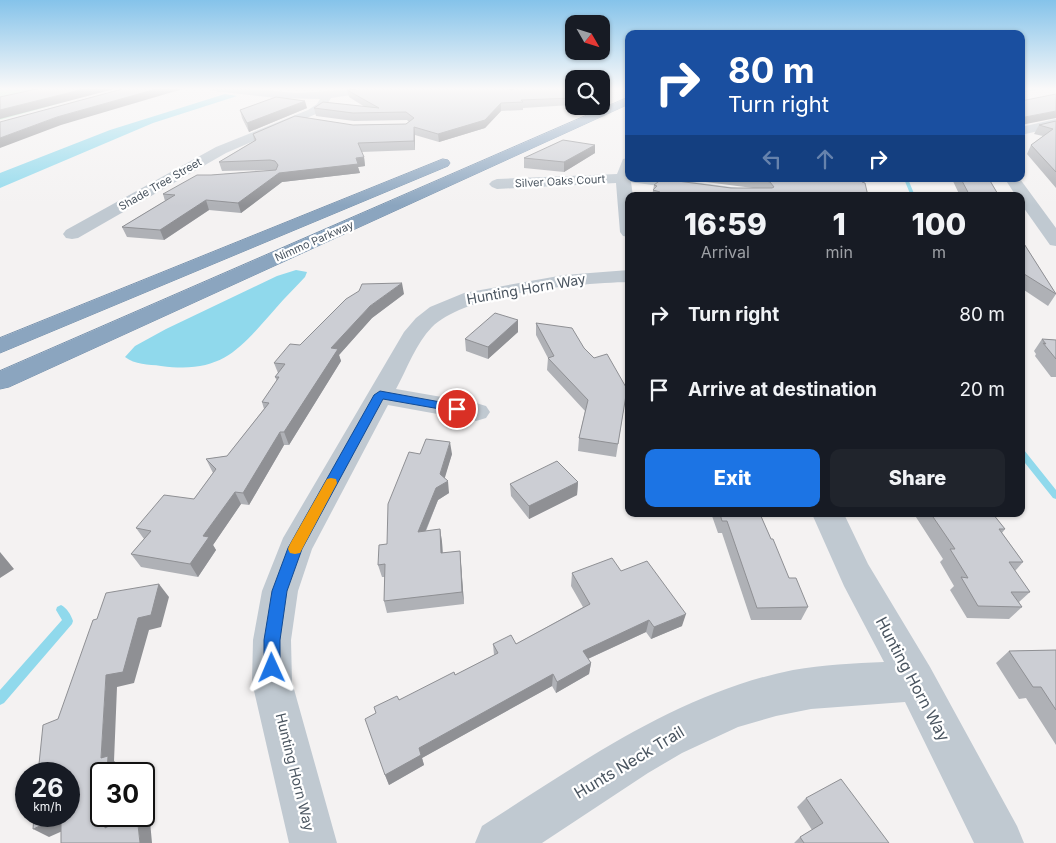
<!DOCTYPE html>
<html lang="en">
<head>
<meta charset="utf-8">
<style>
	:root { --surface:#171b24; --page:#20242c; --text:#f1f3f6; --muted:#9ea1a6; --accent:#1c74e4 }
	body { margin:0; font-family:Inter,sans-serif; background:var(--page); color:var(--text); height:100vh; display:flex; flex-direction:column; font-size:19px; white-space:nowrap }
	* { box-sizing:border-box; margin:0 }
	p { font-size:16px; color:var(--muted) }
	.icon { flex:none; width:28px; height:28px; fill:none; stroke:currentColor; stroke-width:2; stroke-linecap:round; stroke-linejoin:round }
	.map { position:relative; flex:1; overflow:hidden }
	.side { position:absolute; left:625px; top:192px; width:400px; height:325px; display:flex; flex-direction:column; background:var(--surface); border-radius:10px; box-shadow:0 1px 4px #0004 }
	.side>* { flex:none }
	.hud { position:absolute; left:625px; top:30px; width:400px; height:152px; border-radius:10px; box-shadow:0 1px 4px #0004; background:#1a4fa0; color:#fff; overflow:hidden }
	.needle { width:32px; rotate:129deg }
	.fabs { position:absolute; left:565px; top:15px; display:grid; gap:10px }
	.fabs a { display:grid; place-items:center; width:45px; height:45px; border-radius:10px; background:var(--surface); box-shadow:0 1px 4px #0004; font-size:25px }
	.speed { position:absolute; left:15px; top:762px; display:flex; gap:10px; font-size:25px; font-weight:700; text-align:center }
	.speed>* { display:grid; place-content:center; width:65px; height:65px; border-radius:50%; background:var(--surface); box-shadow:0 1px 4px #0004; line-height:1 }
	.speed small { font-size:12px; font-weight:400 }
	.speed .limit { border:2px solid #111; border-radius:8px; background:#fff; color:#111 }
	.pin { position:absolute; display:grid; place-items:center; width:42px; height:42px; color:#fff; margin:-21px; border:2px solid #fff; border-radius:50%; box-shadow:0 1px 5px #0007 }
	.me { position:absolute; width:55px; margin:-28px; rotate:359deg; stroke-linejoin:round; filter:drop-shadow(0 0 4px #0008) }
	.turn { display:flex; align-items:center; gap:18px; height:105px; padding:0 20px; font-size:22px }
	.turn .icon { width:65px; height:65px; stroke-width:2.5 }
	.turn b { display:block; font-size:35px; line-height:42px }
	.lanes { display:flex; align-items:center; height:48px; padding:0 20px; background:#0003; justify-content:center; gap:25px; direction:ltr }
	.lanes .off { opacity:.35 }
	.eta { display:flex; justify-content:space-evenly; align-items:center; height:85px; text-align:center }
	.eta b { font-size:30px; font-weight:800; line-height:35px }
	.action { display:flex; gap:10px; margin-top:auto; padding:10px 20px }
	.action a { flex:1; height:58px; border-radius:10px; background:var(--accent); color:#fff; font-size:20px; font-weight:800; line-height:58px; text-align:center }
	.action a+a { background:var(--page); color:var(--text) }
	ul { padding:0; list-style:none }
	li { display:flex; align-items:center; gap:15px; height:75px; padding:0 20px }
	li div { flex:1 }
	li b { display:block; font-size:19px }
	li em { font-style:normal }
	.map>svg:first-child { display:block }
	.green { fill:#c3f0d4 }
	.water { fill:#90d9ec }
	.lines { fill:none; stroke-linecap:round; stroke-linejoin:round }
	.stream { fill:#90d9ec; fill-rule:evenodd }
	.highway-casing { stroke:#7690ab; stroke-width:1 }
	.street { fill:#c0c9d1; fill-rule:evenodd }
	.highway { fill:#8ba5bf; fill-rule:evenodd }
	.wall { fill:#afb1b6 }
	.shaded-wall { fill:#8f9094 }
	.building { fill:#ccced4; stroke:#8f9094 }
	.route { fill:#1c74e4; stroke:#124b94 }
	.slow { fill:#f59e0b }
	.labels { text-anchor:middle; stroke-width:4.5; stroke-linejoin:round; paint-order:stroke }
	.far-street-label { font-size:11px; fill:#4a5560; stroke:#fff }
	.street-label { font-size:14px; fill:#4a5560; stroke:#fff }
	.near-street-label { font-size:16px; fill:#4a5560; stroke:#fff }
</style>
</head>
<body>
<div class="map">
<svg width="1056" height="843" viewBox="0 0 1056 843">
	<rect width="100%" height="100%" fill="#f4f2f2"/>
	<path class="green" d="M0 88H59L31 95 68 101 0 120Z"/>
	<path class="water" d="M225 94 237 96 153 123 0 188V173L110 130Z
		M296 270 307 272 305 277C296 287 285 297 276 308 239 350 222 374 161 366 148 364 135 365 125 357L135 346 166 329 277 276Z"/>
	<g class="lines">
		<path class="stream" d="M1040 88H1044L1021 93V91Z
			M904 179H908L915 196H911Z
			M1021 449 1024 450 1056 490V499L1053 498 1021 458Z
			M61 605C67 608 71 615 73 621L72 624 4 703 0 705V690L62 620 56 610 57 607Z"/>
		<g class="highway-casing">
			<path id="highway" d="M629 97V104L9 387 0 389V371Z
				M443 159 448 160 450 163 448 166 0 353V338Z"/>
		</g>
		<path class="street" d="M209 88H235L297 93 385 88 384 90 331 98 325 108 316 114 226 153 78 238 72 239 66 238 63 234 66 230 216 147 308 110 317 104 320 99 276 98 214 91Z
			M1056 119V127L1021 135V127Z
			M628 158 629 179H670L761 191 767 193 769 196H729L631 182 633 196H629V237L623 236 620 232 616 183 497 189 492 187 489 184 492 181 497 179 617 174 623 159Z
			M1005 179H1020L1056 228V246L1050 245 1021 204V196H1016Z
			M629 270V282C580 283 466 293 432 327 416 343 407 369 396 389L476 403 486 406 490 412 486 418 476 421 388 405 312 549 298 591 291 640 292 682 337 843H289L252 682 253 640 262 591 283 538 404 332 416 318 430 307 464 293 564 275Z
			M812 514H844L868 564 930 667 1017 826 1024 843H974L905 702 811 709 776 716 738 727 682 753 648 773 542 843H475L482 826C579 764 678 693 793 670 823 665 854 663 884 662L844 586Z"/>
		<use href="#highway" class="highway"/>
	</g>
	<path class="wall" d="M334 88H505L512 90 514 89 511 88H572L567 89 572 90 571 105 523 108V110L501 111 485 128 439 142 415 135V150L361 152 364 157 365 166 358 167 360 173 282 182 241 213 209 210 164 240 127 237 122 227 165 201 163 194 211 175 275 170 222 171 219 162 254 141 253 134 353 125 406 124 409 122 407 120 354 121 316 116 314 108 365 107 349 97 347 90 364 88 335 89Z
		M307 108 249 132 242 118 240 110Z
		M1056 121V188L1027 154 1031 145 1043 136 1034 134 1039 125Z
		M595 145V153L564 172 524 168V158Z
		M682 179H861L868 196H652L654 185 731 188H753Z
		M952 179H989L999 196H960Z
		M1021 239 1056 294 1048 306 1021 288Z
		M404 294 372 318 339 355 341 361 289 445H284L249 505 241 504 213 545 216 550 198 577 141 567 131 554 144 539 136 528 194 499 213 473 206 459 227 456 264 409 262 402 277 381 275 377 278 373 274 363 300 345Z
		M518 320V332L488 359 466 351 465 339Z
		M536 323 584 348 627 389 616 457 578 451 579 438 585 411 547 370 548 358 536 335Z
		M1042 339 1056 340V377H1051L1035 356 1036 354 1034 351Z
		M420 454H452L444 478 449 493 438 500 426 531 440 529 442 542 443 553 460 551 464 604 387 613 384 601 385 577H382L378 565 387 544Z
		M578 482 577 495 529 519 511 496 510 484Z
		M710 514H760L771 539 789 578 808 607 801 620H751L722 533H718L712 516Z
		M902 514H993L1005 529 1002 533 1023 562 1015 571 1030 592 1019 602 1022 607 1009 619 967 618 950 590 954 586 940 562 943 559 914 514 903 515Z
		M621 571 682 626 651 639 646 632 588 659 591 663 589 674 556 693 552 686 422 758 424 765 389 785 385 775 399 700 455 675 494 655 493 644H516L583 607 571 586 572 573Z
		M1056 650V745L1026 698 1019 699 996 663 1009 651Z
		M806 798 889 843H794L800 837 812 830 797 807Z"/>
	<path class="shaded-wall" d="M88 88H118L0 119V110Z
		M160 88H186L61 125 0 148V138L57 117Z
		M553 88H572L553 94Z
		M305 101 307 108 249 132 247 123Z
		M501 103V111L485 128 439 142 438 134Z
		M1056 111V118L1021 125 1025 117Z
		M414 127 415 135V150L414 141Z
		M595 145V153L564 172V162Z
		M364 157 365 166 358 167 360 173 282 182 241 213 238 203 279 173Z
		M206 200 209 210 164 240 160 230Z
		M402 283 404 294 372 318 339 355 341 361 289 445 284 432 331 348 370 306Z
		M518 320V332L488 359V347Z
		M280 432 284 445 249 505 243 493Z
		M450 442 452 454 443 484 448 481 449 493 438 500 420 544 418 532 436 488Z
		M578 482 577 495 529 519V506Z
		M235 492 241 504 213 545 216 550 198 577 190 564 203 536Z
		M440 529 442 542 443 566 441 553Z
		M460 551 461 563 464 604 462 592Z
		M0 552 14 569 0 578Z
		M159 584 169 597 161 627 149 630 134 683 117 687 114 761 120 766V774H107L101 758 106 675 138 618Z
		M686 614 682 626 651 639 654 627Z
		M649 620 646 632 581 662 583 651Z
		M591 663 589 674 556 693 557 682Z
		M553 674 552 686 422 758 424 765 389 785 385 775 419 748Z
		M105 816H119V837L105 828Z
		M137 816H143L150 821 152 843H140Z
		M61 817 76 825 49 837 33 829Z"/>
	<path class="building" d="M41 88H88L0 110V97Z
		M126 88H160L57 117 0 138V122Z
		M364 88H505L512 90 516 88H558L572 90V98L521 100 523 102 501 103 485 120 438 134 414 127V141L358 143 364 157 356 158 358 164 279 173 238 203 206 200 160 230 122 227 175 195 163 194 197 175H211L276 170 278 165 275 161 270 160 219 162 256 140 253 134 295 116 353 125 406 124 414 118 406 112 353 113 314 108 323 102 379 108 347 90Z
		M1056 94V111L1025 117 1023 121H1021V101Z
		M276 97 305 101 247 123 240 110Z
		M1056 121V172L1031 145 1053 129 1039 125Z
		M563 140 595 145 564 162 524 158Z
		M662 179 731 188H772L774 187 770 182 757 179H861L862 182 865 183 868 196H655L660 192 653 190 657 186 654 185Z
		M961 179H989L999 196H970Z
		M1021 239 1056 294 1021 272Z
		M402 283 370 306 331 348 338 349 284 432H280L243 493 235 492 203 536 209 537 190 564 131 554 151 531 136 528 164 495 194 499 216 469 206 459 227 456 269 403 262 402 279 377H275L285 364 274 363 290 344 300 345 346 299 359 291 362 284Z
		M495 313 518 320 488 347 465 339Z
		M536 323 572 328 584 348 594 358 607 354 627 389 618 444 579 438 588 400 548 358 554 356Z
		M1042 339 1056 340V359L1043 343 1046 344Z
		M426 439 450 442 440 474 448 481 436 488 418 532 440 529 441 553 460 551 462 592 384 601 385 564 378 565 379 545 387 544 388 504 409 452 420 454Z
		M557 461 578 482 529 506 510 484Z
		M720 514H760L771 539H773L789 578H796L808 607 757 608 727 521H722Z
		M931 514H993L1005 529H999L1023 562H1009L1030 592H1011L1022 607 978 606 961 577 968 578 950 549H955Z
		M612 558 621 571 647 561 686 614 654 627 649 620 583 651 591 663 557 682 553 674 419 748 421 755 385 775 365 719 376 713 374 707 397 696 399 700 454 672 455 675 498 653 493 644 511 635 516 644 590 604 572 573Z
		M159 584 151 615 138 618 123 672 106 675 101 758 108 756 107 774H101V816H105V828L129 816H137L140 843H61V817L33 829 34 816H69V774H38L43 725 58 719 93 620 97 619 106 593Z
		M1056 650V710L1041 687H1033L1009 651Z
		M841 779 889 843H804L800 837 823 823 806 798Z"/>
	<linearGradient id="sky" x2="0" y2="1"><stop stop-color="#85c3ea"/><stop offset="0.43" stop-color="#faf9f9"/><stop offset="1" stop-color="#faf9f9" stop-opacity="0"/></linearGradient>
	<rect width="1056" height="206" fill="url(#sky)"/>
	<path class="route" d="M380 391 457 405 463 409 457 412 383 399 302 549 287 591 280 640V668L278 674 272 676 266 674 264 668V640L272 591 288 548 374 395Z"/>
	<path class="slow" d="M331 478 336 479 337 483 300 553 295 554 290 553 288 549 290 544 327 479Z"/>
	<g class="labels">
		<g class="far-street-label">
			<text transform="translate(560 181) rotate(-3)" y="4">Silver Oaks Court</text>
			<text transform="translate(160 184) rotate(-30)" y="4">Shade Tree Street</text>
			<text transform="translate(314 241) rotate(-24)" y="4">Nimmo Parkway</text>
		</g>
		<g class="street-label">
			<text transform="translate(526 289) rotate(-10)" y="5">Hunting Horn Way</text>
			<text transform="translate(295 772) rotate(76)" y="5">Hunting Horn Way</text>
		</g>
		<g class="near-street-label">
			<text transform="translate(913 679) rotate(62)" y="6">Hunting Horn Way</text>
			<text transform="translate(629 762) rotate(-31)" y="6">Hunts Neck Trail</text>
		</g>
	</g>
</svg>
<div class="fabs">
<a><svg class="needle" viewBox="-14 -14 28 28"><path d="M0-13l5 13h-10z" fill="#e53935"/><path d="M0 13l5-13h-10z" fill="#9ea1a6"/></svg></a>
<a><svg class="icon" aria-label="search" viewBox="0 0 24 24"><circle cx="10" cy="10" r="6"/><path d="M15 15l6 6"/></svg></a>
</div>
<div class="speed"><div>26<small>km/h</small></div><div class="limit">30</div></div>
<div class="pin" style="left:457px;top:409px;background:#d93025"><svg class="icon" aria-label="arrive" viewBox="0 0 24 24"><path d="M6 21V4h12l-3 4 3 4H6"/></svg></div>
<svg class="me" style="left:272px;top:668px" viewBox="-20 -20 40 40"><path d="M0-17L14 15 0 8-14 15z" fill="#1c74e4" stroke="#fff" stroke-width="4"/></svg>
<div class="hud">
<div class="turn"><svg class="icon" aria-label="right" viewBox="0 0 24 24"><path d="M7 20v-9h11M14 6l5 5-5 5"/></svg><div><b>80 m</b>Turn right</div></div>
<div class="lanes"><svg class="icon off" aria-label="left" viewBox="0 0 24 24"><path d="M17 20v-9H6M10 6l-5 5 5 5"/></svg><svg class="icon off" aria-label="ahead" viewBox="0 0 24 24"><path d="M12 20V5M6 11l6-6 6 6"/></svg><svg class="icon" aria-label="right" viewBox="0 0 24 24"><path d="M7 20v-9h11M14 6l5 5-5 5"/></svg></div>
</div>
<section class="side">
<div class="eta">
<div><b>16:59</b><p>Arrival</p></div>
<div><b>1</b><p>min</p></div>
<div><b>100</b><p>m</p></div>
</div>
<ul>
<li><svg class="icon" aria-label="right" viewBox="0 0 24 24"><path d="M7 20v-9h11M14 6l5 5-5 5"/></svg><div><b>Turn right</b></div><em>80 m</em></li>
<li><svg class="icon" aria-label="arrive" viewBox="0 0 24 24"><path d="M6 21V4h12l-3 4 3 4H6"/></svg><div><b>Arrive at destination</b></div><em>20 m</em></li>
</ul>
<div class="action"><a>Exit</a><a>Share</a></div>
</section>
</div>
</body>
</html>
